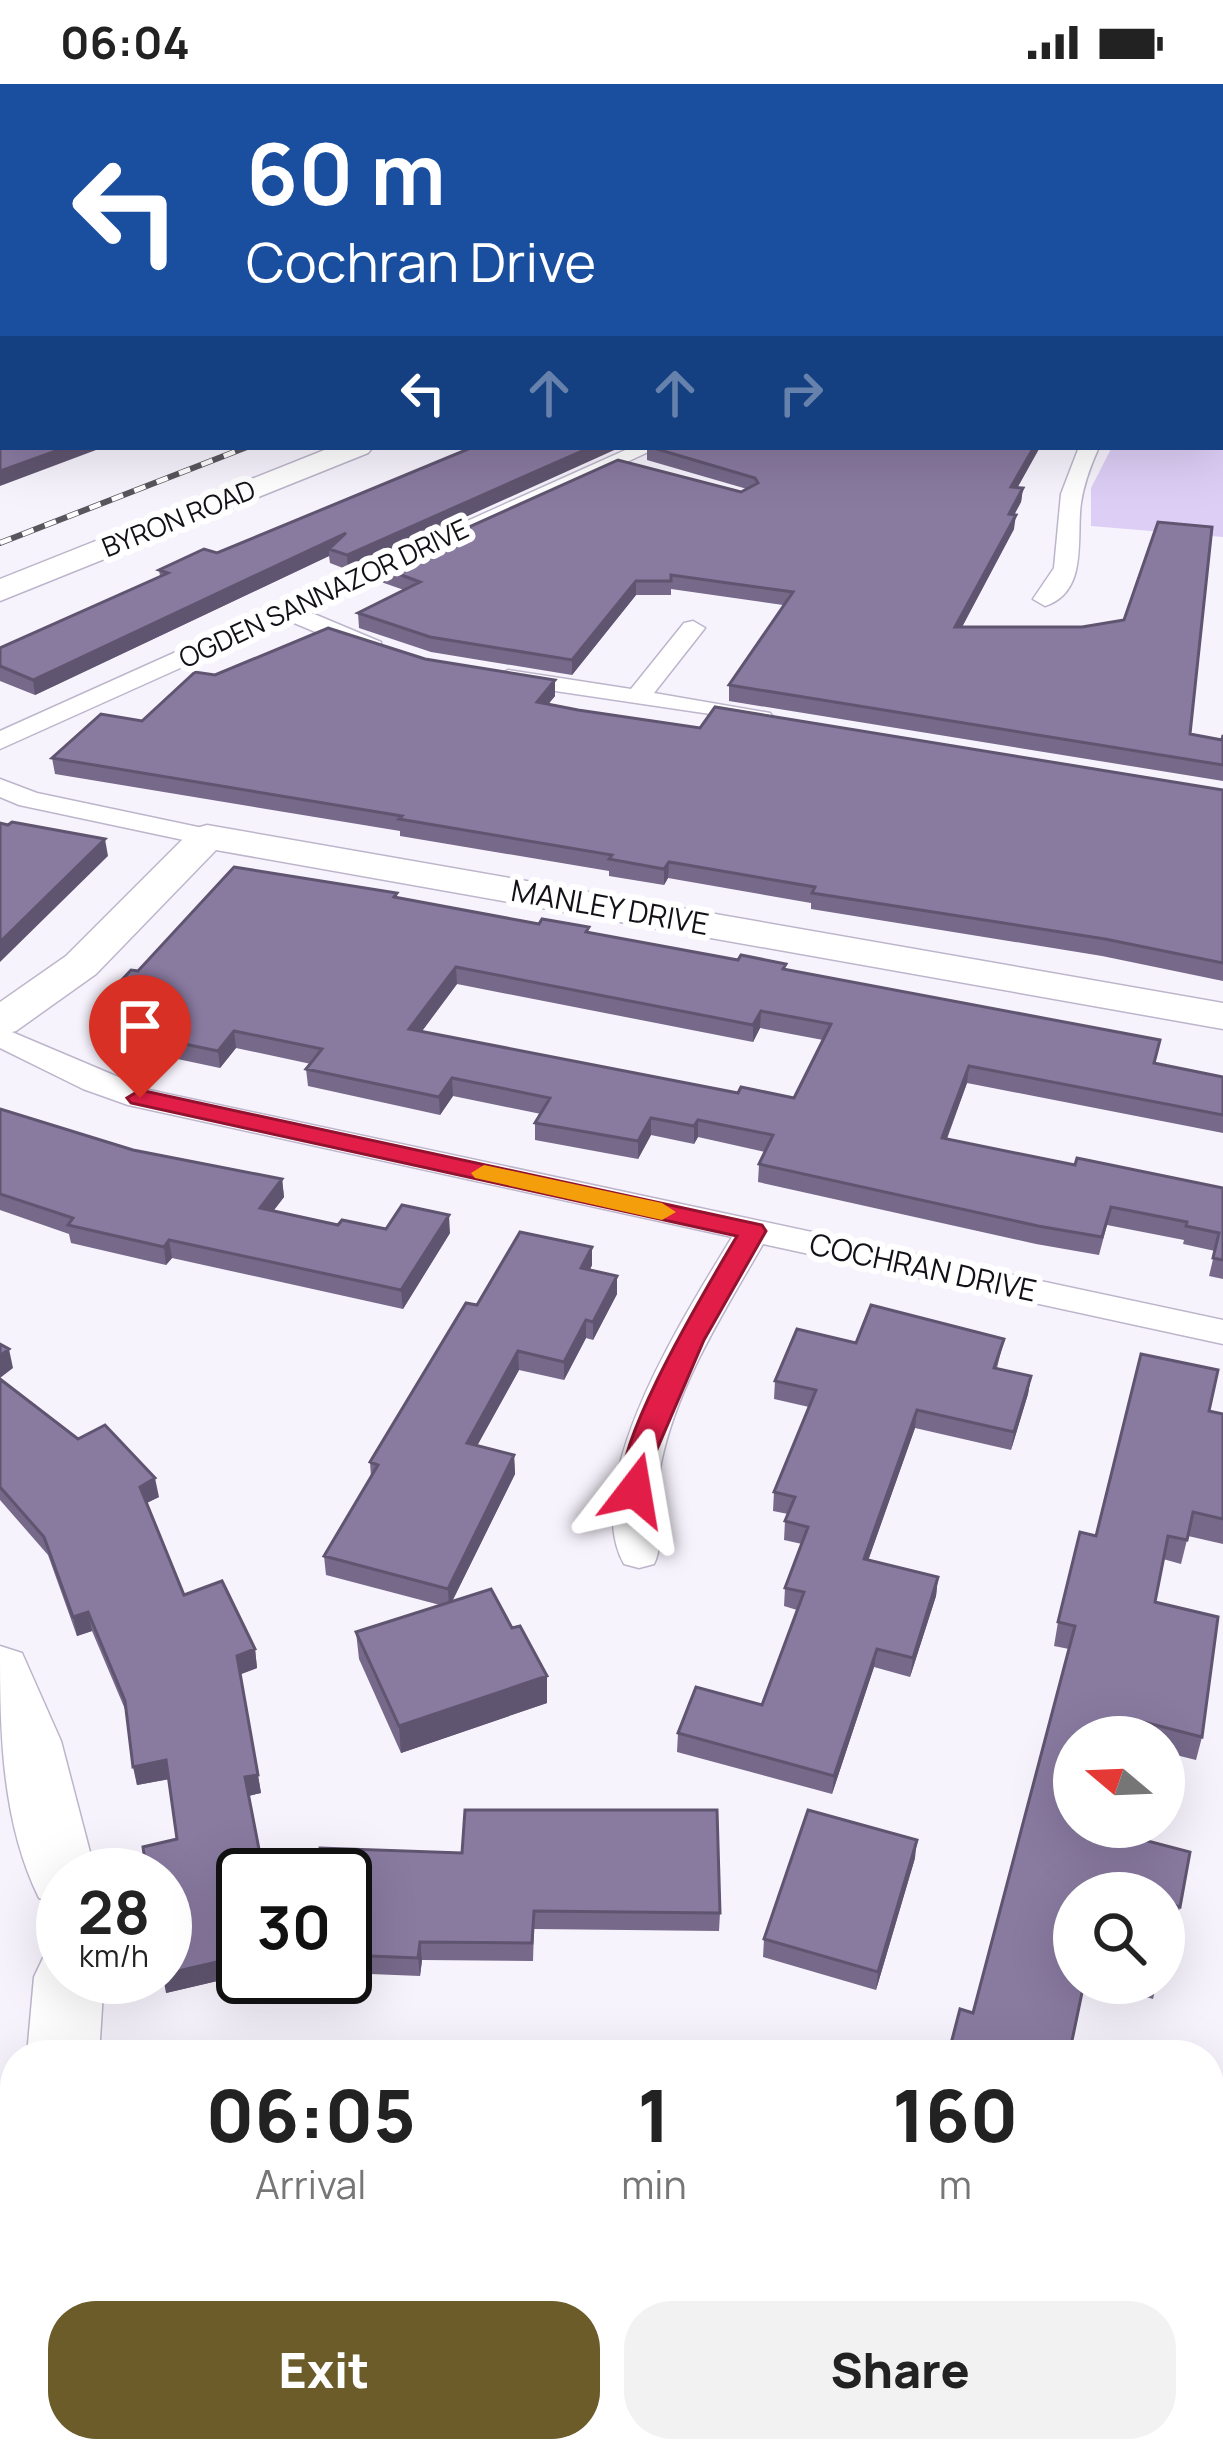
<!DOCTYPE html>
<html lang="en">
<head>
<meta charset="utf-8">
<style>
	:root { --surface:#fff; --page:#f2f2f2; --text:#222; --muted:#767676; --accent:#6b5c2a }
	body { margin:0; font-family:Manrope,sans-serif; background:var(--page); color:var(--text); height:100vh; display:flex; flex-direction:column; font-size:45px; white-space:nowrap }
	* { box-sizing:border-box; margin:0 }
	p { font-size:39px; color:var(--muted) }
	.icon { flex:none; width:66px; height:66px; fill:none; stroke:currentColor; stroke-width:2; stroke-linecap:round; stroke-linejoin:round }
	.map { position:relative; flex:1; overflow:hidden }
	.details { position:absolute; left:0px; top:1956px; width:1224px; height:423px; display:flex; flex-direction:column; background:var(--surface); border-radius:48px 48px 0 0; box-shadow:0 12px 48px #0002 }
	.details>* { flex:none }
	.hud { position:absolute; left:0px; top:0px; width:1224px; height:366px; box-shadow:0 12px 48px #0002; background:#1a4fa0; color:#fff; overflow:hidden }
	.needle { width:78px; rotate:289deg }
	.controls { position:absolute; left:1053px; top:1632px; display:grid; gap:24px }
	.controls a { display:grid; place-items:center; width:132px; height:132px; border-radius:50%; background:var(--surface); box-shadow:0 12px 48px #0002; font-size:60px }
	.speed { position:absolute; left:36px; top:1764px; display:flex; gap:24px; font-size:60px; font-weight:700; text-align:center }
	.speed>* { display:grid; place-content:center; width:156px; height:156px; border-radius:50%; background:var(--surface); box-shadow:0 12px 48px #0002; line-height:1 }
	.speed small { font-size:30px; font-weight:400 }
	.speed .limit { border:6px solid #111; border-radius:18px; background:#fff; color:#111 }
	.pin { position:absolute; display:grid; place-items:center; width:102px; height:102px; color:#fff; margin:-123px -51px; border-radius:50% 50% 50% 0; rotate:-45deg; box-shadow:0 0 12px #0007 }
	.pin .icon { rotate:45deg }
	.me { position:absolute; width:132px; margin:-66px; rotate:14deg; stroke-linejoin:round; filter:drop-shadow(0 0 9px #0008) }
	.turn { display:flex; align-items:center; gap:42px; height:252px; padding:0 48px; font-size:54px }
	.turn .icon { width:156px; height:156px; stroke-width:2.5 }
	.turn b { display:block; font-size:84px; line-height:102px }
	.lanes { display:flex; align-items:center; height:114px; padding:0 48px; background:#0003; justify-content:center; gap:60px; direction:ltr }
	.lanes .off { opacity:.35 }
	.eta { display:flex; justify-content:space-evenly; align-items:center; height:204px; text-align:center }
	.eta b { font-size:72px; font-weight:800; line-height:84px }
	.button { display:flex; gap:24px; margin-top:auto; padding:24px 48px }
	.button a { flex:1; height:138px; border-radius:48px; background:var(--accent); color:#fff; font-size:48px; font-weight:800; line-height:138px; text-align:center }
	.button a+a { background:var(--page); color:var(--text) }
	.status { display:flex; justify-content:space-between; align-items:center; height:84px; padding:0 60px; background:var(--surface); direction:ltr }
	.status svg { height:33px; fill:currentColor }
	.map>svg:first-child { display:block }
	.green { fill:#ddcef6 }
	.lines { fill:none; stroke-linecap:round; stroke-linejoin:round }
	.street-casing { stroke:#bdb5cb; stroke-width:3 }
	.secondary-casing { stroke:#bdb5cb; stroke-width:3 }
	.primary-casing { stroke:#d5d4d5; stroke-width:3 }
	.street { fill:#fff; fill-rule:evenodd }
	.secondary { fill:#fff; fill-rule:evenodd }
	.primary { fill:#c4b4d9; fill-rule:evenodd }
	.rail-casing { stroke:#5a565e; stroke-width:6 }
	.rail { stroke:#fff; stroke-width:4.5; stroke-dasharray:12; stroke-linecap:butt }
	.wall { fill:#76698a; fill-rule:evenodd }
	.shaded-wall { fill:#605570 }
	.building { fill:#897aa0; stroke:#605570; stroke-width:3; fill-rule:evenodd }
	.route { fill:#e11d48; stroke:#92132f; stroke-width:3 }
	.slow { fill:#f59e0b }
	.labels { text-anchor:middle; stroke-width:12; stroke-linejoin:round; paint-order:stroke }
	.far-street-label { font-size:27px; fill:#141018; stroke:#fff }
	.street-label { font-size:30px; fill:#141018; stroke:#fff }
</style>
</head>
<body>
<div class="status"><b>06:04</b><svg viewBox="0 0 49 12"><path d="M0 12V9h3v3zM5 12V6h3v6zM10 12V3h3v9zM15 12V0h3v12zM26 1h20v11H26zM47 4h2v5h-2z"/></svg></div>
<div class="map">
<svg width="1223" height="2378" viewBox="0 0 1223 2378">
	<rect width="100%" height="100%" fill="#f7f3fd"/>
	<path class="green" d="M1112 363 1223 365V453L1091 442V404Z"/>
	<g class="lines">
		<g class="street-casing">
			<path id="street" d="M1221 135H1223V145H1221Z
				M1221 348H1223V360H1221Z
				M632 363H659L307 527 381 558V568H363L287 536 0 665V647Z
				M1079 363H1099C1091 381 1084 399 1081 419 1076 453 1089 508 1045 522L1033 515 1054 484 1061 410Z
				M693 537 705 544 654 609 770 629 774 634 770 639 508 600 496 593 508 586 631 605 684 539Z
				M0 695 37 709 217 747 221 753 207 761 19 721 0 713Z
				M0 943 149 1006 1223 1236V1260L763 1160C723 1230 678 1299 661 1379 655 1408 666 1458 654 1480L639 1484 624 1480C577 1396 689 1225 732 1153L128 1021 83 1005 0 964Z
				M15 2008V2056L0 2057V2009Z"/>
		</g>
		<g class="secondary-casing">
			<path id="secondary" d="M1221 281H1223V298H1221Z
				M332 363H373L368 369 0 517V495Z
				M207 741 1223 919V945L216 766 96 890 16 947 0 951V918L66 872 193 745Z
				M0 1562 22 1569 61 1657 96 1791H63V1822L39 1814C1 1737 0 1646 0 1562Z
				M63 1865V1893H104L99 1971H27L34 1893 44 1872Z
				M19 2364H101L103 2378H21Z"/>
		</g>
		<g class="primary-casing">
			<path id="primary" d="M1005 0H1062L1064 3H1007Z
				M1221 10H1223V24H1221Z"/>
		</g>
		<use href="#street" class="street"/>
		<use href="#secondary" class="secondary"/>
		<use href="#primary" class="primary"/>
		<g class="rail-casing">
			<path id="rail" d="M1173 3 1181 0
				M0 459 247 363"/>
		</g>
		<use href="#rail" class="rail"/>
	</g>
	<path class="wall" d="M647 363H1040L1017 404H1023L1021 418 1014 431V445L962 543 1190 650 1222 656 1223 651V697L729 617V601L783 521 671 505V511H636L572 591 431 568 359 544 358 529 404 506 381 498 380 483 741 408 747 405 647 376Z
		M439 378 348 486 330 479 329 472 35 611 0 597V564L160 492 159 486 217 469Z
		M425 575 555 596V612L548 620 578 626 700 644 1223 706V897L1102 872 811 825V819L668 794 664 801 609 792V787L400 752V747L55 690 52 674 142 637 215 591Z
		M397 809V813L786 886 1155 979 1223 993V1049L967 999 947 1055 1075 1081 1223 1104V1195L1209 1192 1215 1167 1183 1160 1184 1156 1107 1141 1099 1171 1036 1160 758 1098 759 1080 765 1068 698 1053 694 1060 651 1051 638 1075 535 1056V1039L541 1030 453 1012 440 1031 308 1002 306 985 311 980 236 964 220 984 116 962 113 945 117 939 103 936 100 919 138 887ZM457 900 753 958 760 944 823 956 794 1014 738 1009 422 947Z
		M0 1025 133 1066 282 1095 284 1113 273 1127 338 1141 450 1149 403 1225 172 1174 166 1181 71 1159 69 1150 0 1126Z
		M592 1163V1181L590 1186 617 1210 593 1256 586 1254 564 1296 519 1286 477 1362 514 1371 515 1390 452 1517 547 1619 401 1669 359 1575 356 1548 440 1521 326 1491 324 1472 371 1393 370 1378 477 1221Z
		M1004 1255 997 1284 1031 1292 1028 1310 1011 1366 915 1344 868 1476 938 1493 936 1512 910 1593 874 1583 832 1710 677 1668 678 1649 762 1621 797 1526 784 1522 785 1504 802 1460 784 1456 785 1437 788 1430 773 1427 774 1408 809 1323 774 1315 775 1297 856 1259Z
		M0 1295 78 1355 159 1413 146 1419 184 1511 255 1565 257 1584 240 1590 261 1709 248 1712 243 1791V1891L166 1909 177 1755 169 1695 137 1701 127 1630 92 1547 77 1552 48 1471 0 1416Z
		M1209 1327 1223 1330V1460L1188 1452 1181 1480 1163 1475 1155 1518 1202 1653 1196 1676 1164 1668V1653H1074L1117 1749 1180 1823 1174 1846 1074 1809 973 1929 1069 1565 1054 1562 1058 1538 1096 1452Z
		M915 1774 876 1906 763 1873 764 1855Z
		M345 1791 720 1829 719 1847 534 1845 533 1877 422 1876 420 1892 345 1889Z
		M1097 1899H1157L1153 1915Z
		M594 2364 1009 2378H590Z"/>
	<path class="shaded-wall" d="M67 363H104L0 402V387Z
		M591 363H621L348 486 347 471Z
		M1034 363H1040L1010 417 1011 403Z
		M1023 404 1021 418 1007 444 1009 430Z
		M1016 431 1014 445 954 558 955 543Z
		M346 449 329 465V472L35 611 33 596Z
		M636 497V511L572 591V576Z
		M555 596V612L538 633 537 618Z
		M105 755 108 772 0 878V858Z
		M669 778 668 794 664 801V785Z
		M456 883 457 900 411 962 409 945Z
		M761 927 760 944 753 958V941Z
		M234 947 236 964 220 984 218 967Z
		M969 982 967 999 940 1072 942 1054Z
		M452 994 453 1012 440 1031 439 1013Z
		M651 1034V1051L638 1075V1057Z
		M698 1036V1053L694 1060V1042Z
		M282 1095 284 1113 262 1142 260 1124Z
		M449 1131 450 1149 403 1225 401 1206Z
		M169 1156 172 1174 166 1181 164 1163Z
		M592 1163V1181L581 1202V1184Z
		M617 1192V1210L593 1256V1238Z
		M586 1236V1254L564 1296V1278Z
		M9 1265 13 1284 0 1294V1272Z
		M518 1267 519 1286 468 1378 467 1359Z
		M1031 1292 1028 1310 1011 1366 1014 1348Z
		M917 1326 915 1344 862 1494 864 1475Z
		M514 1371 515 1390 449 1524 448 1505Z
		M155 1394 159 1413 143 1421 140 1403Z
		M938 1493 936 1512 910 1593 913 1574Z
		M88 1528 92 1547 77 1552 73 1533Z
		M255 1565 257 1584 239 1591 237 1572Z
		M877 1565 874 1583 832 1710 834 1692Z
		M547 1592V1619L401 1669 399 1642Z
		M166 1676 170 1695 137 1701 133 1683Z
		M258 1691 261 1709 248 1712 245 1693Z
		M917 1756 915 1774 876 1906 878 1888Z
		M420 1858 422 1876 420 1892 418 1874Z
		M243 1872V1891L166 1909 163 1893H165V1890Z"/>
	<path class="building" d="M0 0H1018L1015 3H5V1Z
		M0 16H3V39H0Z
		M1221 46H1223V100L1221 104Z
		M0 119H3V145H0Z
		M0 162H3V319L0 318Z
		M3 331V363H67L0 387V334L2 335Z
		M473 363H591L347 471 329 465 346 449 33 596 0 582V564L168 489 159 486 204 465 217 469Z
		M650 363H1034L1011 403 1023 404 1009 430 1016 431 955 543H1082L1124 536 1158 438 1212 443 1190 650 1222 656 1223 651V681L729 601 793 508 671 491V497H636L572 576 430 553 358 529 420 498 380 483 618 376 741 408 758 399 755 394Z
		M328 544 425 575 555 596 537 618 578 626 700 644 715 623 1223 706V879L1105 855 812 809 815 803 669 778 664 785 609 775 612 771 399 735 402 732 52 674 101 630 142 637 195 588 215 591Z
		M12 738 105 755 0 858V739L8 741Z
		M234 783 397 809 394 813 539 840 542 835 589 843 586 848 738 876 741 871 786 880 783 885 1160 956 1154 979 1223 993V1031L969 982 942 1054 1075 1081 1077 1074 1223 1104V1176L1213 1174 1219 1149 1186 1142 1187 1138 1111 1123 1102 1153 1038 1142 759 1080 773 1051 698 1036 694 1042 651 1034 638 1057 535 1039 550 1014 452 994 439 1013 306 985 322 965 234 947 218 967 113 945 130 925 100 919 131 886 138 887ZM456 883 753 941 761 927 831 940 794 1014 741 1003 738 1009 409 945Z
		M0 1025 133 1066 282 1095 260 1124 338 1141 342 1136 386 1145 402 1121 449 1131 401 1206 169 1156 164 1163 68 1141 73 1134 0 1110Z
		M520 1148 592 1163 581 1184 617 1192 593 1238 586 1236 564 1278 518 1267 467 1359 514 1371 448 1505 324 1472 378 1381 370 1378 466 1219 477 1221Z
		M871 1221 1004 1255 994 1284 1031 1292 1014 1348 917 1326 864 1475 938 1493 913 1574 877 1565 834 1692 678 1649 696 1603 762 1621 804 1508 785 1504 808 1443 785 1437 795 1413 774 1408 816 1306 775 1297 797 1245 856 1259Z
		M0 1260 9 1265 0 1272Z
		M1141 1270 1218 1286 1209 1327 1223 1330V1435L1193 1428 1187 1456 1168 1452 1155 1518 1218 1533 1202 1653 1144 1638 1141 1653H1074V1743H1118L1117 1749 1190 1768 1180 1823 1173 1821 1164 1867V1809H1074V1899H1084L1069 1971H948L960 1925 973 1929 1075 1542 1058 1538 1080 1448 1096 1452Z
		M0 1295 78 1355 105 1341 155 1394 140 1403 184 1511 222 1497 255 1565 237 1572 258 1691 245 1693 264 1791H243V1872L165 1890V1791H147L143 1763 177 1755 166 1676 133 1683 125 1617 88 1528 73 1533 44 1453 0 1403Z
		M491 1505 512 1544 520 1542 547 1592 399 1642 356 1548Z
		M465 1726H717L720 1829 534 1827 532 1859 420 1858 418 1874 345 1871V1791H315L320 1764 462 1769Z
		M808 1726 917 1756 878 1888 764 1855Z
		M190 2364H346L348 2378H192Z
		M594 2364H1012L1009 2378H693L662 2366 658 2378H590Z"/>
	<path class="route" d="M140 1006 762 1141 766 1147 704 1256 652 1377 646 1414H624C603 1373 712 1195 737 1152L131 1019 127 1014Z"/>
	<path class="slow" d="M484 1081 662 1119 676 1128 662 1136 475 1094 471 1089Z"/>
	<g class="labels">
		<g class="far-street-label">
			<text transform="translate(179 435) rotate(-22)" y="9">BYRON ROAD</text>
			<text transform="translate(324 510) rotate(-25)" y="9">OGDEN SANNAZOR DRIVE</text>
		</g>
		<g class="street-label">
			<text transform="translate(610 824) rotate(10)" y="10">MANLEY DRIVE</text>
			<text transform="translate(923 1184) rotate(12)" y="10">COCHRAN DRIVE</text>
		</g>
	</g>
</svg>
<div class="controls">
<a><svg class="needle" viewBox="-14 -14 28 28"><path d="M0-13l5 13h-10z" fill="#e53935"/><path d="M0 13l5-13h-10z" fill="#767676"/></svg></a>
<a><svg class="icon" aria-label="search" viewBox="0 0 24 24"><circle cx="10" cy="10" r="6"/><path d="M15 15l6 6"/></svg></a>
</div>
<div class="speed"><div>28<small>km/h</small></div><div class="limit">30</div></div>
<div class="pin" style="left:140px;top:1014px;background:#d93025"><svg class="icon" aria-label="arrive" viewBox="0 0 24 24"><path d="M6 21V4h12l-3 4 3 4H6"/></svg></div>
<svg class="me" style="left:635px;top:1406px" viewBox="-20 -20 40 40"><path d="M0-17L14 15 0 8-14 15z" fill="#e11d48" stroke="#fff" stroke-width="4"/></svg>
<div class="hud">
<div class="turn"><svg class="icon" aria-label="left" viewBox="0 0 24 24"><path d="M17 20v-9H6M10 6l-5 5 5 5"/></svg><div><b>60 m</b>Cochran Drive</div></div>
<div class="lanes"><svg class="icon" aria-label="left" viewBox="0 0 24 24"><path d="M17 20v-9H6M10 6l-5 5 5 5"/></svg><svg class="icon off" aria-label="ahead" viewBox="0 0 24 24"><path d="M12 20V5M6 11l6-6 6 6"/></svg><svg class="icon off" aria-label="ahead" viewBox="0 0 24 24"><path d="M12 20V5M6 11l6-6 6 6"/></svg><svg class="icon off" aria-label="right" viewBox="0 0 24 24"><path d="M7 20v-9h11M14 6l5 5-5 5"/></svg></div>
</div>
<section class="details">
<div class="eta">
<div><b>06:05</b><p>Arrival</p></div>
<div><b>1</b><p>min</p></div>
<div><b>160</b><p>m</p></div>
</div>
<div class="button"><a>Exit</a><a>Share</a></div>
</section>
</div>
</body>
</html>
